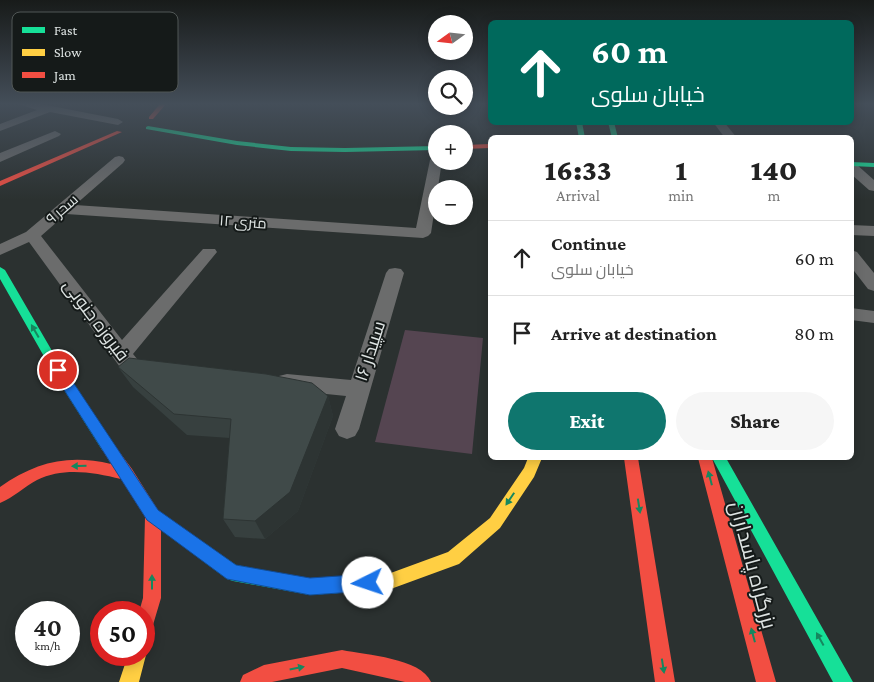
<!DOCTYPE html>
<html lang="en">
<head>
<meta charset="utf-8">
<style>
	:root { --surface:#fff; --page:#f6f6f6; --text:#222; --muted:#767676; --line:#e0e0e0; --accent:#0f766e }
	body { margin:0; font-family:"Crimson Pro",Cairo,serif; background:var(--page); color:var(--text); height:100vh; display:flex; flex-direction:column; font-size:19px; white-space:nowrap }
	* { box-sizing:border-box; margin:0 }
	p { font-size:16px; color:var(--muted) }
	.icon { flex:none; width:28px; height:28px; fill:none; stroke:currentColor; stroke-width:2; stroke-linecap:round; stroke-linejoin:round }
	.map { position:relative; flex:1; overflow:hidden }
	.sheet { position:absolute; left:488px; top:135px; width:366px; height:325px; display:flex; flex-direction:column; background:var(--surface); border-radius:8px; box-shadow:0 2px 12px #0003 }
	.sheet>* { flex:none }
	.banner { position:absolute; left:488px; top:20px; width:366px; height:105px; border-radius:8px; box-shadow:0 2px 12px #0003; background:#00695c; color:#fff; overflow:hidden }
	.needle { width:32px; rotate:255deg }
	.controls { position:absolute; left:428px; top:15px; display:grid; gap:10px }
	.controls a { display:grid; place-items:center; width:45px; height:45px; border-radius:50%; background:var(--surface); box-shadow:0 2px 12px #0003; font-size:25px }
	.speed { position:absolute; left:15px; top:601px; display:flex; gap:10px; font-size:25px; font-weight:700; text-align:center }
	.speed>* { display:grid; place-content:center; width:65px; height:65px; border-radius:50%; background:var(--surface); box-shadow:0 2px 12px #0003; line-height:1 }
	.speed small { font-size:12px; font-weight:400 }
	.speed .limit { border:8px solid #d22; background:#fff; color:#111 }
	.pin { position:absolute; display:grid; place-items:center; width:42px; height:42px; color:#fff; margin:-21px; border:2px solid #fff; border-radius:50%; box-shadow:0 1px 5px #0007 }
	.me { position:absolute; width:55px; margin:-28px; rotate:266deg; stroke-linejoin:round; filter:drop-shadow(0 0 4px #0008) }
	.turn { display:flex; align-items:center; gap:18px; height:105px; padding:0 20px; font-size:22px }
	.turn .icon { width:65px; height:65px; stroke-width:2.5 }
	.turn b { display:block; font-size:35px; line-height:42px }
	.eta { display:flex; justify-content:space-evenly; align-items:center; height:85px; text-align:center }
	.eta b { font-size:30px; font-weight:800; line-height:35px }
	.button { display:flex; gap:10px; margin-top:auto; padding:10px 20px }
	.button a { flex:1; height:58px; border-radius:30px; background:var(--accent); color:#fff; font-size:20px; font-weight:800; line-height:58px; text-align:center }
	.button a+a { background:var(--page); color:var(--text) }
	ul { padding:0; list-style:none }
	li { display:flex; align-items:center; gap:15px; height:75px; padding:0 20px; border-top:1px solid var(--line) }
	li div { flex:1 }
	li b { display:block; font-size:19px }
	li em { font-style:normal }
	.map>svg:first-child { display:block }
	.green { fill:#554551 }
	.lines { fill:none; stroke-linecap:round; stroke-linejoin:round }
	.street { fill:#6b6c6c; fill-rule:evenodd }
	.fast { fill:#16e098; fill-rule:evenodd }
	.slow { fill:#ffcf43; fill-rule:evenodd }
	.jam { fill:#f24e42; fill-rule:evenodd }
	.wall { fill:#37403f }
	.shaded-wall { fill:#2d3433 }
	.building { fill:#404a49; stroke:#2d3433 }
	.oneway { fill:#16875f }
	.route { fill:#1a73e8; stroke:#114b97 }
	.labels { text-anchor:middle; stroke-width:4; stroke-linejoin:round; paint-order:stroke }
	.far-street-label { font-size:15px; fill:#dee4e3; stroke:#151a19 }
	.street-label { font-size:18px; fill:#dee4e3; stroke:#151a19 }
	.near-street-label { font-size:21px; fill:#dee4e3; stroke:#151a19 }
	.key { fill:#151a19; stroke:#515756; stroke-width:1 }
	.key-label { font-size:14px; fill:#dee4e3 }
</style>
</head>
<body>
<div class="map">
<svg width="874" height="682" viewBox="0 0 874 682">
	<rect width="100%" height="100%" fill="#2b3130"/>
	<path class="green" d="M405 330 483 338 472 454 375 442Z"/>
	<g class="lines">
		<path class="street" d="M18 104H41L118 119 123 122 118 125 50 112 0 131V124L37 110Z
			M713 122H724L737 138H725Z
			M55 131 61 134 59 136 0 162V153Z
			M119 156 123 157 125 160 123 163 75 205 416 228 430 160 436 156V161H442L431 233 428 236 423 238 66 214 41 236 122 340 203 249H215L217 252 133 354 138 360 156 363 160 369 156 375 149 377 125 374 29 242 0 255V244L26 232 115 157Z
			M851 163 856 164 874 180V191L869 190 851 174Z
			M851 225 874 226V236L851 235Z
			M851 250 857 252 874 273V291L868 289 851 267Z
			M395 268 401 269 404 273 359 429 355 436 347 439 339 436 335 429 346 396 287 390 279 388 276 382 279 376 287 374 351 380 386 273 389 269Z
			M851 308 874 311V323L851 320Z"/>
		<path class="fast" d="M576 122H582L585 138H579Z
			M608 122H614L618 138H612Z
			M148 126 237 141 291 147 345 148 436 146V150L345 152 291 151 237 145 146 129V127Z
			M851 162 874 163V167L851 166Z
			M0 267 5 270 62 368 112 442 114 446 112 450 107 452 102 450 54 374 0 279Z
			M712 458H726L853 682H833Z
			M153 508 236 565 310 579 339 577 345 579 347 585 345 591 339 593 310 595 233 581 227 579 148 520 145 515 148 510Z"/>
		<path class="slow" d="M528 458H542L534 477 500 528 459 564 388 590 339 593 333 591 331 585 333 579 339 577 388 574 448 552 490 518 524 468Z
			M144 649 146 655 139 682H119L128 655H144Z"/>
		<path class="jam" d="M160 104H166L153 119H149V117Z
			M117 131 122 132 0 186V181Z
			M490 144V148L464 149V145Z
			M107 440 112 442 132 469 161 515V598L150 635 144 638V612H139L143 598 145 517 121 479C93 472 63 467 37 480 24 487 13 498 0 503V487C36 462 68 454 111 464L100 446 102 442Z
			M624 458H638L675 682H655Z
			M698 458H712L776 682H756Z
			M342 650C366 655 421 658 431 682H405L342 668 272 682H240L243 675 264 665Z"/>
	</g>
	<path class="wall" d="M118 367 328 396 333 416 298 511 265 539 235 537 223 519 230 438 187 435 133 387Z"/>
	<path class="shaded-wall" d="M328 396 333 416 298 511 265 539 255 521Z"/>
	<path class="building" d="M129 358 266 374 312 383 328 396 290 492 255 521 223 519 231 419 174 414 118 367Z"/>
	<defs><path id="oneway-solid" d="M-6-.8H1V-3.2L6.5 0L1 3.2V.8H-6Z" transform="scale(1.25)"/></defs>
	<g class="oneway">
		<use href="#oneway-solid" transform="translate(35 331) rotate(-120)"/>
		<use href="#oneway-solid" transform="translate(79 466) rotate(179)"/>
		<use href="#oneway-solid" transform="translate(710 478) rotate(-105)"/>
		<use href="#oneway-solid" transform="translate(510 499) rotate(124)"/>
		<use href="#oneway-solid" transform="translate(639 506) rotate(81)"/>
		<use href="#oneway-solid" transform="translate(152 582) rotate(-90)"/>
		<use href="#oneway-solid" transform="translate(753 635) rotate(-105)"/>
		<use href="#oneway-solid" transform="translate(820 639) rotate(-119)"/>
		<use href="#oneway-solid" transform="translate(663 666) rotate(81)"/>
		<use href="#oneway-solid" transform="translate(297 668) rotate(-11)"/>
	</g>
	<linearGradient id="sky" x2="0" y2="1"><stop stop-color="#181b1a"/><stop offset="0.52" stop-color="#444e59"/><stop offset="1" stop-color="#444e59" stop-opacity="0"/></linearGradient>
	<rect width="874" height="200" fill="url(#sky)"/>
	<path class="route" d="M58 366 63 367 158 510 236 565 310 578 368 574 375 577 377 583 375 589 368 591 310 595 227 579 147 520 54 374 52 370Z"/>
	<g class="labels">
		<g class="far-street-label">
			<text transform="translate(62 209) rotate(-41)" y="5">سحر ۹</text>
			<text transform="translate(243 222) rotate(4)" y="5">۱۲ متری</text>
		</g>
		<g class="street-label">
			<text transform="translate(96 320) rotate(53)" y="6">فیروزه جنوبی</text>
			<text transform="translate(370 351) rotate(-72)" y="6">سپیدار ۱۶</text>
		</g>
		<g class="near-street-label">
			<text transform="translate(753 565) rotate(75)" y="7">بزرگراه پاسداران</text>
		</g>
	</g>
	<rect x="12" y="12" width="166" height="80" rx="8" class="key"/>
	<rect x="22" y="27" width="23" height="6" fill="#16e098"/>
	<rect x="22" y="49" width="23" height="7" fill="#ffcf43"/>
	<rect x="22" y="72" width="23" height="6" fill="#f24e42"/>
	<g class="key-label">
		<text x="54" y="35">Fast</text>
		<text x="54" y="57">Slow</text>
		<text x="54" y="80">Jam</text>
	</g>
</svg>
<div class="controls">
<a><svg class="needle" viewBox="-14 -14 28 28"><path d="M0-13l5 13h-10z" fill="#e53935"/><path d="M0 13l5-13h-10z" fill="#767676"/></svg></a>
<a><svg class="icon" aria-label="search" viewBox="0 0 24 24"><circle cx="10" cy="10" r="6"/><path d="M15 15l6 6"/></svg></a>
<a>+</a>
<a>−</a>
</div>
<div class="speed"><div>40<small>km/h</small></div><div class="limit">50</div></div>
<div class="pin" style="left:58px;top:370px;background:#d93025"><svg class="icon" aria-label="arrive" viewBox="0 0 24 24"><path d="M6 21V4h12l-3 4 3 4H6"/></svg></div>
<svg class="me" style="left:368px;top:583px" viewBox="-20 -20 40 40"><circle r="19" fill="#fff"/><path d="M0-13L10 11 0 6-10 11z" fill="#1a73e8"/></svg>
<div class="banner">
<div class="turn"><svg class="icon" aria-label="ahead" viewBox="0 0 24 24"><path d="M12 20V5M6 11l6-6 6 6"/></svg><div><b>60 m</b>خیابان سلوی</div></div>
</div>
<section class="sheet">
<div class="eta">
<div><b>16:33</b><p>Arrival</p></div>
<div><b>1</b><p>min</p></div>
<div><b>140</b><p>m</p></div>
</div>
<ul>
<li><svg class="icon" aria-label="ahead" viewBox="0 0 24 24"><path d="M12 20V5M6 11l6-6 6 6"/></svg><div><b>Continue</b><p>خیابان سلوی</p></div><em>60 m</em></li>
<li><svg class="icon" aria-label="arrive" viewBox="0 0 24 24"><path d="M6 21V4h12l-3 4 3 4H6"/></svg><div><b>Arrive at destination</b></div><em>80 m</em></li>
</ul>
<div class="button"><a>Exit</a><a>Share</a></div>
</section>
</div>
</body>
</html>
